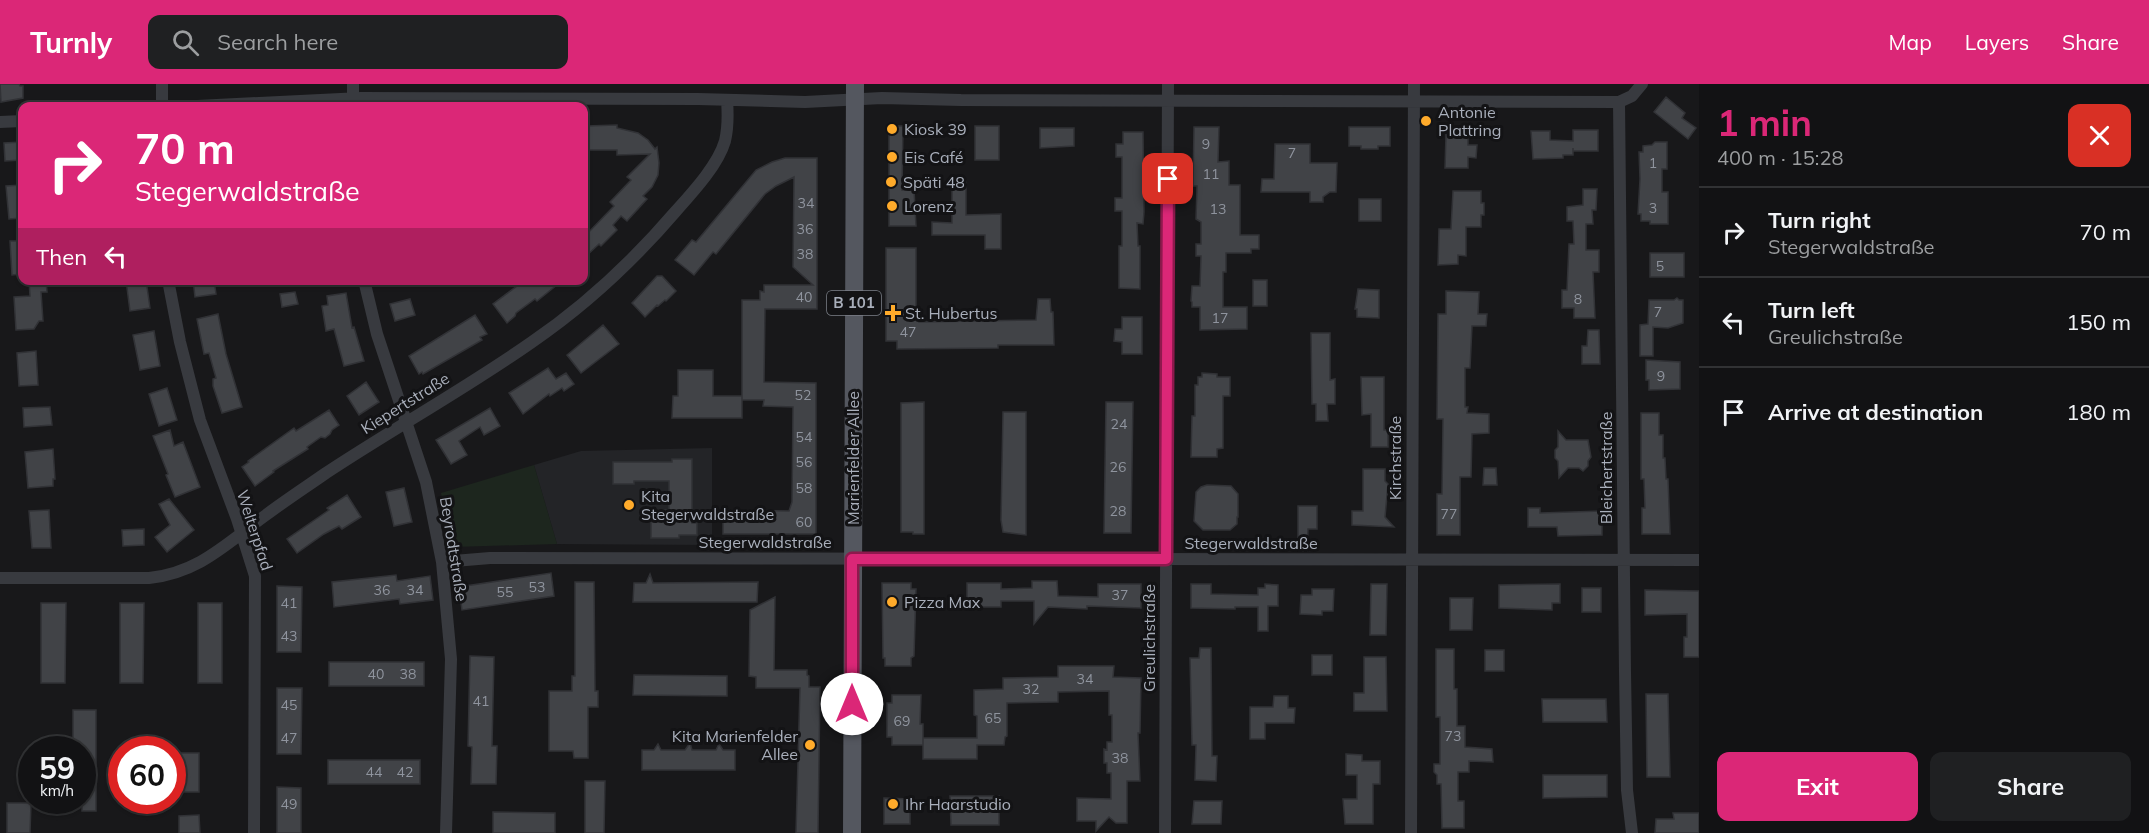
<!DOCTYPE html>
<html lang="en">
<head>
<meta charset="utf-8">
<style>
	:root { --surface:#121214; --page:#1f2022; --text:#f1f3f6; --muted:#9c9ea0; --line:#313234; --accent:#db2777 }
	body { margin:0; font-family:Mulish,sans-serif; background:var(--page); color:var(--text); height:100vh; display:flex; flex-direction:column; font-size:22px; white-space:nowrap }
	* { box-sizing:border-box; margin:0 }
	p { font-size:20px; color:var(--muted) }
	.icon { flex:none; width:33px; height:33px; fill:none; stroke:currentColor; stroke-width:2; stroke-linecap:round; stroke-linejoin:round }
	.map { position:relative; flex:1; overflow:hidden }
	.details { display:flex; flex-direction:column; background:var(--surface); width:450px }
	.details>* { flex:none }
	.banner { position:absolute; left:18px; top:18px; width:570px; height:183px; border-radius:12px; box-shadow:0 2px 4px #0004,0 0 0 2px var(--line); background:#db2777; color:#fff; overflow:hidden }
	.speed { position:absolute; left:18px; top:652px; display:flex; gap:12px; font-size:30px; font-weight:700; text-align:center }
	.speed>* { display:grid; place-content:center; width:78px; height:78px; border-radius:50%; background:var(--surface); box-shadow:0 2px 4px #0004,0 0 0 2px var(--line); line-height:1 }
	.speed small { font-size:15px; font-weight:400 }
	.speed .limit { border:9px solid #d22; background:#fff; color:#111 }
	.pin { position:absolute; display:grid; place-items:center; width:51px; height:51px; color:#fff; margin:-26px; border-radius:12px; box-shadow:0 3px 9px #0006 }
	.me { position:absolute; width:66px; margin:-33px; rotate:0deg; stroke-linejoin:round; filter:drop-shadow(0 0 4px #0008) }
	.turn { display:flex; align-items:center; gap:21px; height:126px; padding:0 18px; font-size:27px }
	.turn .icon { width:78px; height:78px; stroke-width:2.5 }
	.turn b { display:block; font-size:42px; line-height:51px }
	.then { display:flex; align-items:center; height:57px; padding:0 18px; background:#0003; gap:12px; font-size:22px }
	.round { display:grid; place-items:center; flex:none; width:63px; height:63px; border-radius:12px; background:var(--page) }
	.overview { display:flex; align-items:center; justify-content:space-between; height:102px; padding:0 18px }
	h1 { font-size:36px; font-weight:700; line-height:45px; color:var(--accent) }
	.primary-button { display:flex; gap:12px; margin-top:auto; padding:12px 18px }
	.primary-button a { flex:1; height:69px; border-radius:12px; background:var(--accent); color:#fff; font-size:24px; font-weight:700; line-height:69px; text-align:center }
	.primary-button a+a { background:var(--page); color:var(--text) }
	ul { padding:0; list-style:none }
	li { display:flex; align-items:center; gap:18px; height:90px; padding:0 18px; border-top:2px solid var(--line) }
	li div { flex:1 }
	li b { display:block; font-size:22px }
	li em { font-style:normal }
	header { display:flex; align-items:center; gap:36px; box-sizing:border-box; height:84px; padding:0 30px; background:var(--accent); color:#fff }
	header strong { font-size:28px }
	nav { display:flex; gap:33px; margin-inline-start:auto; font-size:21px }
	.search { width:420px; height:54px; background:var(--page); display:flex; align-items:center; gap:15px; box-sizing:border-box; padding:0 21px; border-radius:12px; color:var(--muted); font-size:22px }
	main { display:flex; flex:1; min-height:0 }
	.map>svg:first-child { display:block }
	.built { fill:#232427 }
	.green { fill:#1d261e }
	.building { fill:#414347; stroke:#313236; stroke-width:1.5 }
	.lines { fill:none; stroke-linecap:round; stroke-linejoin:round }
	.street { stroke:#383a3f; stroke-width:12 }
	.primary { stroke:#54575f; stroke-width:18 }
	.route-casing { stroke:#8e194d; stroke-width:15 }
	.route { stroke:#db2777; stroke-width:10 }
	.poi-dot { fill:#ffab2b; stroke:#131315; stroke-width:2 }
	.labels { text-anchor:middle; stroke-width:6; stroke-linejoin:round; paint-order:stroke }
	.number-label { font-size:14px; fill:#8f949e }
	.shield { fill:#131315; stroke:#7c8089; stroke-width:1.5 }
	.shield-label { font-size:15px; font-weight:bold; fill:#a9afbb }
	.poi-label { font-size:16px; fill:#a9afbb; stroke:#131315; text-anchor:start }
	.street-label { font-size:16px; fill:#a9afbb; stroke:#131315 }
</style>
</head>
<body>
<header>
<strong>Turnly</strong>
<div class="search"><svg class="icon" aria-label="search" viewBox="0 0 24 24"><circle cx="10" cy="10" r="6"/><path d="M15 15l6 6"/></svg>Search here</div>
<nav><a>Map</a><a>Layers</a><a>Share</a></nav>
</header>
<main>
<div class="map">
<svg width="1699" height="749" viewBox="0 0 1699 749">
	<rect width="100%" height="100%" fill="#18181a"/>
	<path class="built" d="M712 364V461L557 460 534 381 581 367Z"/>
	<path class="green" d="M534 381 557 460 453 463 441 409Z"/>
	<path class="building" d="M0 0H19L20 2H23V14L1 18Z
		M1666 13 1685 29 1682 34 1696 44 1688 55 1654 28Z
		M617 41V44L638 49 648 56 655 65 657 63 659 79 658 91 652 103 643 112 647 115 627 137 621 132 613 141 617 146 601 162 599 160 584 174V153L614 122 610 118 631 96 627 93 650 70 617 71V66H587L586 42Z
		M889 42H903L902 106H914L916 142H889Z
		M975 42H999V76H975Z
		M1194 43H1219L1218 78 1229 77V101H1240V151H1259V165H1251V169H1226V188H1223V223H1247V245L1200 246V223H1192V218L1191 217 1192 202H1200L1201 172H1196V160H1201V138L1196 135 1197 102H1193Z
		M1349 43H1390V62H1378V65H1361V62H1349Z
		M1040 44H1074V62L1040 64Z
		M1573 46H1598V67H1573V64V71H1563V74L1533 75 1531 47H1550V56L1573 57Z
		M1123 48H1143L1144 128 1143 140 1137 139 1138 162H1140V205L1119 204V162H1122V127H1115V114H1122V73H1116V60H1123Z
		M1446 50H1468V61H1477L1476 74 1468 73V84H1445Z
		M22 58V76L5 77 4 59Z
		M1655 58H1667V85H1662V108H1668V140H1650V137H1641V130H1638L1640 95 1639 68H1643V62L1652 61Z
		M1275 60H1310V79H1337L1336 108H1330L1323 113V118H1310V108H1261L1262 95H1274Z
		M785 74H817V225H765L764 298 816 299V450H723V426L789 427 792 418 793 323 763 322 764 316H742V216H760V207L764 208V201H813L793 183 794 93 776 102 765 110 716 170 713 168 694 191 675 176 692 156 696 158 756 86 772 78Z
		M952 97H966V131L1001 130V165H985V151H932V138L952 139Z
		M22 101V134L9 135 6 102Z
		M1583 105H1597L1596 126H1592L1593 140H1586V166H1599V188H1593L1595 234H1574V224H1562V206H1567L1569 160H1574L1573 137H1567V123L1583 121Z
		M1453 107H1481V119H1484V131H1481V143H1466V172L1458 171V180L1438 181 1439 145H1451Z
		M1359 115H1381V137H1359Z
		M10 157H22V190L12 191Z
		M886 164H916V229H919V238L1036 236 1038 215H1050L1051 228H1053L1054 261H998V264L897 265V257H886Z
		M1650 169H1684V193H1650Z
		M657 192H662L676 207 666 217 665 216 658 222 657 221 645 233 632 219Z
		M29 196H46L47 208H41L43 237H39L34 245 16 246 14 213 30 212Z
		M126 196H146L150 224 130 227Z
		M193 196H214L216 210 195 213Z
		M525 196H563L537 217 535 215 516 229 515 232 507 239 493 220Z
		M1253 196H1267V222H1253Z
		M1358 205 1379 206V234L1357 233V225H1355Z
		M1446 207 1479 208 1478 230H1487L1486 242H1472L1470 284H1465V323H1468L1467 329 1489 330V349L1472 350 1471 393H1460V451H1437V410H1442L1443 335H1437L1438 230H1446Z
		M295 208 298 220 282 223 280 210Z
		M346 209 352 244 354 243 364 277 344 282 334 245 326 247 322 222 328 221 327 212Z
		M1677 214 1679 216H1683V239L1668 244 1653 243V272H1640V241L1648 240 1649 216H1674Z
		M410 215 415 231 395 237 390 220Z
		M218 230 226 270 242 323 222 329 213 302V295L216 294 209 269 204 270 197 235Z
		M475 231 487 250 480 253 482 256 423 290 422 288 419 290 409 272Z
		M1122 233H1142V270H1122V258L1114 257 1115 245H1122Z
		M603 241 619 260 581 289 567 271Z
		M1588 246H1599L1600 280H1582V262H1587Z
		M154 247 160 282 140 286 133 251Z
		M1311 249H1330V296L1335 295V320H1327L1328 337H1316V320H1312Z
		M36 267 38 301 19 302 17 269Z
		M1646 276 1680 278V305L1649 306V296H1646Z
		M548 284 556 295 566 289 574 300 564 307 562 304 550 312 549 310 523 330 509 309Z
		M678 286H713V312H742V334H672L673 312H678Z
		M1202 289 1217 290V293H1230V312H1223V364L1217 365V373H1191L1192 332H1195V301H1198V293H1202Z
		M1361 293H1384V346H1388V363H1371V330L1362 331Z
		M366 298 379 318 359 331 347 312Z
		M167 304 177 336 159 342 149 310Z
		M924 318V450H913V448H901V319Z
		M1106 318H1133L1131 449H1104Z
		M50 323 52 341 24 343 23 324Z
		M490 324 500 342 484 351 480 343 459 357 467 371 451 380 436 356Z
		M329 326 339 341 332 346 330 350 325 354 321 353 307 363 308 365 273 387 274 388 255 402 242 383 249 378 248 377 294 344 296 347Z
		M1003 328H1026V451L1003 448 1001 436Z
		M1641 329H1659V351H1663V374H1665L1666 395H1668L1670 450H1642V424H1645L1644 395H1641Z
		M170 346 174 362 183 358 200 403 175 413 166 391 168 390 153 352Z
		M1558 347 1566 356H1588L1591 373 1588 377V382L1583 387 1579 384H1568L1559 394 1558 377 1555 374V366L1558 363Z
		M53 365 55 395H53V402L28 404 25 368Z
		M672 375H692V439H697V451H679V454H651V426H669V397H634V400H613V378H672Z
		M1484 384H1496L1497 401H1483Z
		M1363 385H1385V397L1388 400 1385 433 1394 443 1352 441V427H1363Z
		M1207 401 1231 402 1238 410V433H1237V440L1230 446H1203L1194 437 1196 408 1201 403Z
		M404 404 412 438 394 442 386 408Z
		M347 411 361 433 342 445 339 442 324 450 297 469 287 455 329 426 327 424Z
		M169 415 194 446 167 468 155 453 170 441 159 420Z
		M1298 422H1317V445H1308L1307 467H1298Z
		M1528 424H1540V429L1602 427V451L1558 452 1557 443H1528Z
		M49 426 51 464H32L29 427Z
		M144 445V461L123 462 122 446Z
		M551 489 554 512 462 526 459 503Z
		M650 490 653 499 758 498 757 518H633L634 499H646Z
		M396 491 397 497 430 492 433 516 400 520 399 515 334 523 332 498Z
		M1032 497H1057L1058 512 1098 513V500H1141V524L1087 522V525L1048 523 1034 540V517H1001V523H967V499H1001V505L1032 504Z
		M575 498H594L595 607H598V623H588V674H574L573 667H549V607H572V592H575Z
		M882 499H911V505H916L914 572 911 574V582H885V574H883Z
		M1191 500H1211V510L1258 511V504H1265V500L1278 501V522H1268V547H1258V523H1235V525L1191 524Z
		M1371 500H1387L1386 551H1370Z
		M1560 500V519H1552V526L1499 524V501Z
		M277 502 302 503 301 568H277Z
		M1582 504H1601V528H1582Z
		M1312 505H1334L1333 527H1322V531L1300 530 1301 511H1312Z
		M1645 506 1699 507V573H1684V553H1687V530L1645 531Z
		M775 513 774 586H807V591L809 592V603H820L818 749H796L800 604H756V593L749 592 750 526Z
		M1450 514H1473L1472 546H1450Z
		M41 519H66L65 599H41Z
		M120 519H144L143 599H120Z
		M198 519H222V599H198Z
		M1200 564H1211L1212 672H1217L1216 697 1195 696 1196 661H1192L1190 574H1199Z
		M1436 565H1454V605H1457V642H1465V663L1492 665 1493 678 1469 677V688H1458V717H1464V744H1442L1441 700H1437V691L1434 688V680H1440V633H1436Z
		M1485 566H1504V587H1485Z
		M1312 571H1332V591H1312Z
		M470 572 494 573 492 662H497L496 700H471L472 663 468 662Z
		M1364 573H1386L1387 627H1354V609H1364Z
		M329 578H424V602H329Z
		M1058 582H1114L1113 593 1141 594 1140 649H1138L1140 697H1127V739H1116L1109 733 1096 747V737H1077V714L1111 715V689H1107V679H1104V665L1107 666V658H1112V631H1109V607L1058 608V618L1007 619V652L1005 653 1004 661H977V675H923V654H977V632L974 631V606L1003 605V594L1058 593Z
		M634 591 727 592V612L633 611Z
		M277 604H302L301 670H277Z
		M1646 610H1668L1670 693H1647Z
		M892 611H921L920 640H923V661H892V653H887V619H892Z
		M1274 612H1288V624H1295L1294 639H1265V655H1250V623H1273Z
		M1542 615H1606L1607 638H1543Z
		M73 626H96V727H82V666H73Z
		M690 659 692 666H716L719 660 723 666H735V686H642V666H654L658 660 661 666H685Z
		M180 669H199V708H180Z
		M1346 670 1362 671V677H1380V700H1373V740H1345L1343 715H1357V691H1346Z
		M328 676H420V700H328Z
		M1543 691H1607V713L1543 714Z
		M585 697H605L604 749H585Z
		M277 703 301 704V749H277Z
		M950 712H999V741H951Z
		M884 714 910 715V740H884Z
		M1194 717H1222L1221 740H1192Z
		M7 719H31L30 749H7Z
		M493 728 555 729V749H493Z
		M1673 729H1699V749H1655L1656 735H1674Z
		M199 731 200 749H179V732Z"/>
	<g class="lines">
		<path class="street" d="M162 0V22
			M1619 18 1625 588 1627 706 1632 749
			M197 22 361 14 698 15 805 18 882 14 961 16 1619 18 1632 12 1642 0
			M353 22V0
			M0 38 22 37
			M168 196 180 258 200 336 237 435 255 492 254 749
			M364 196 377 250 426 398 442 478 451 575 446 749
			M442 478 490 474 1699 476
			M0 494H149C199 489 227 459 266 431 286 416 306 403 326 389 394 344 465 305 532 258 586 221 634 176 676 127 693 108 718 81 725 57 728 44 728 29 727 16
			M1165 749 1168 0
			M1411 749 1414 0"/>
		<path class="primary" d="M852 749 855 0"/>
	</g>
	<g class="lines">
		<g class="route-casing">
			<path id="route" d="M852 620V475H1166L1168 95"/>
		</g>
		<use href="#route" class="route"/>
	</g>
	<g class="poi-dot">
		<circle cx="1426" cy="37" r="6"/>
		<circle cx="892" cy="45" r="6"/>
		<circle cx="892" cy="73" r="6"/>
		<circle cx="891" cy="98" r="6"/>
		<circle cx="892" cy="122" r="6"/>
		<path d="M890 220h6v6h6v6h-6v6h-6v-6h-6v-6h6z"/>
		<circle cx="629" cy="421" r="6"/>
		<circle cx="892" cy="518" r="6"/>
		<circle cx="810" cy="661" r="6"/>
		<circle cx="893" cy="720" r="6"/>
	</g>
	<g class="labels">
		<g class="number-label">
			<text x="1206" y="65">9</text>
			<text x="1292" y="74">7</text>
			<text x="1653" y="84">1</text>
			<text x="1211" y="95">11</text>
			<text x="806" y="124">34</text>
			<text x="1653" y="129">3</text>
			<text x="1218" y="130">13</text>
			<text x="805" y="150">36</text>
			<text x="805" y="175">38</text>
			<text x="1660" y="187">5</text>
			<text x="804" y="218">40</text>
			<text x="1578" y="220">8</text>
			<text x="1658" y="233">7</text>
			<text x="1220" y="239">17</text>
			<text x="908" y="253">47</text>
			<text x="1661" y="297">9</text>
			<text x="803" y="316">52</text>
			<text x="1119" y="345">24</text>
			<text x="804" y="358">54</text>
			<text x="804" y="383">56</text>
			<text x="1118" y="388">26</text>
			<text x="804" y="409">58</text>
			<text x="1118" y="432">28</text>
			<text x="1449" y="435">77</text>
			<text x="804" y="443">60</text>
			<text x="537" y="508">53</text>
			<text x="382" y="511">36</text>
			<text x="415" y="511">34</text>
			<text x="505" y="513">55</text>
			<text x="1120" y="516">37</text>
			<text x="289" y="524">41</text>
			<text x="289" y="557">43</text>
			<text x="376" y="595">40</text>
			<text x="408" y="595">38</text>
			<text x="1085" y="600">34</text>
			<text x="1031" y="610">32</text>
			<text x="481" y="622">41</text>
			<text x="289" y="626">45</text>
			<text x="993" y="639">65</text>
			<text x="902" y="642">69</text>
			<text x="1453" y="657">73</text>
			<text x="289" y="659">47</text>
			<text x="1120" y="679">38</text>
			<text x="374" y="693">44</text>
			<text x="405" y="693">42</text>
			<text x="289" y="725">49</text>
		</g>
		<rect class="shield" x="827" y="207" width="54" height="24" rx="4.5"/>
		<g class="shield-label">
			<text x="854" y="224">B 101</text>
		</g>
		<g class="poi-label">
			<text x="1438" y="34">Antonie<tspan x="1438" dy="18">Plattring</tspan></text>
			<text x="904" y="51">Kiosk 39</text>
			<text x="904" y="79">Eis Café</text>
			<text x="903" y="104">Späti 48</text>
			<text x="904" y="128">Lorenz</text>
			<text x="905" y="235">St. Hubertus</text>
			<text x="641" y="418">Kita<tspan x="641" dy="18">Stegerwaldstraße</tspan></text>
			<text x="904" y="524">Pizza Max</text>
			<text x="798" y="658" text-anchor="end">Kita Marienfelder<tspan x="798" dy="18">Allee</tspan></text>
			<text x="905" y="726">Ihr Haarstudio</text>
		</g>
		<g class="street-label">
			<text transform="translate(405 319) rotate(-32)" y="6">Kiepertstraße</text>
			<text transform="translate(853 374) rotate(-90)" y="6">Marienfelder Allee</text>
			<text transform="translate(1395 374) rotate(-90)" y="6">Kirchstraße</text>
			<text transform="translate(1606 384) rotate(-90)" y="6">Bleichertstraße</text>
			<text transform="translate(255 446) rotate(72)" y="6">Welterpfad</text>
			<text x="765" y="464">Stegerwaldstraße</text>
			<text x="1251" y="465">Stegerwaldstraße</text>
			<text transform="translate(454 465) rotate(81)" y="6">Beyrodtstraße</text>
			<text transform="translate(1149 554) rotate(-90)" y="6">Greulichstraße</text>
		</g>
	</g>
</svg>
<div class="speed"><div>59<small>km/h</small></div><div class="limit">60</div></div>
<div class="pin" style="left:1168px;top:95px;background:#d93025"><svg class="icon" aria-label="arrive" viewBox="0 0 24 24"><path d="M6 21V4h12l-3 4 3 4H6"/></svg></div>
<svg class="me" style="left:852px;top:620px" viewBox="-20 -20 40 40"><circle r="19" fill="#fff"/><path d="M0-13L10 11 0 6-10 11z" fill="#db2777"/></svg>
<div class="banner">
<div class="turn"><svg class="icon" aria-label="right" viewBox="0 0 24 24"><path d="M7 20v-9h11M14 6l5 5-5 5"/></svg><div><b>70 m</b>Stegerwaldstraße</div></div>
<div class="then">Then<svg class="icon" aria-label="left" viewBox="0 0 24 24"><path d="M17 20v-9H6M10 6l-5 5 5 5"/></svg></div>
</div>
</div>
<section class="details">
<div class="overview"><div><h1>1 min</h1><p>400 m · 15:28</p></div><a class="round" style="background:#d93025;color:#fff"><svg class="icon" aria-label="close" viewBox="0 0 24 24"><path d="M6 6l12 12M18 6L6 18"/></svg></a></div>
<ul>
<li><svg class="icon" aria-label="right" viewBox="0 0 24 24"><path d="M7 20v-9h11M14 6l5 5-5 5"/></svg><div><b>Turn right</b><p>Stegerwaldstraße</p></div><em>70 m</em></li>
<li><svg class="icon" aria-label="left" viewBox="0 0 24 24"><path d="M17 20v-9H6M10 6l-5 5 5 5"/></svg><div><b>Turn left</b><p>Greulichstraße</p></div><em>150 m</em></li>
<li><svg class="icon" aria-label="arrive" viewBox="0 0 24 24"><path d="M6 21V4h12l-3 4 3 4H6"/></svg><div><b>Arrive at destination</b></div><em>180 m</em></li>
</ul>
<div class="primary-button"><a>Exit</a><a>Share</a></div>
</section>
</main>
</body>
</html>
